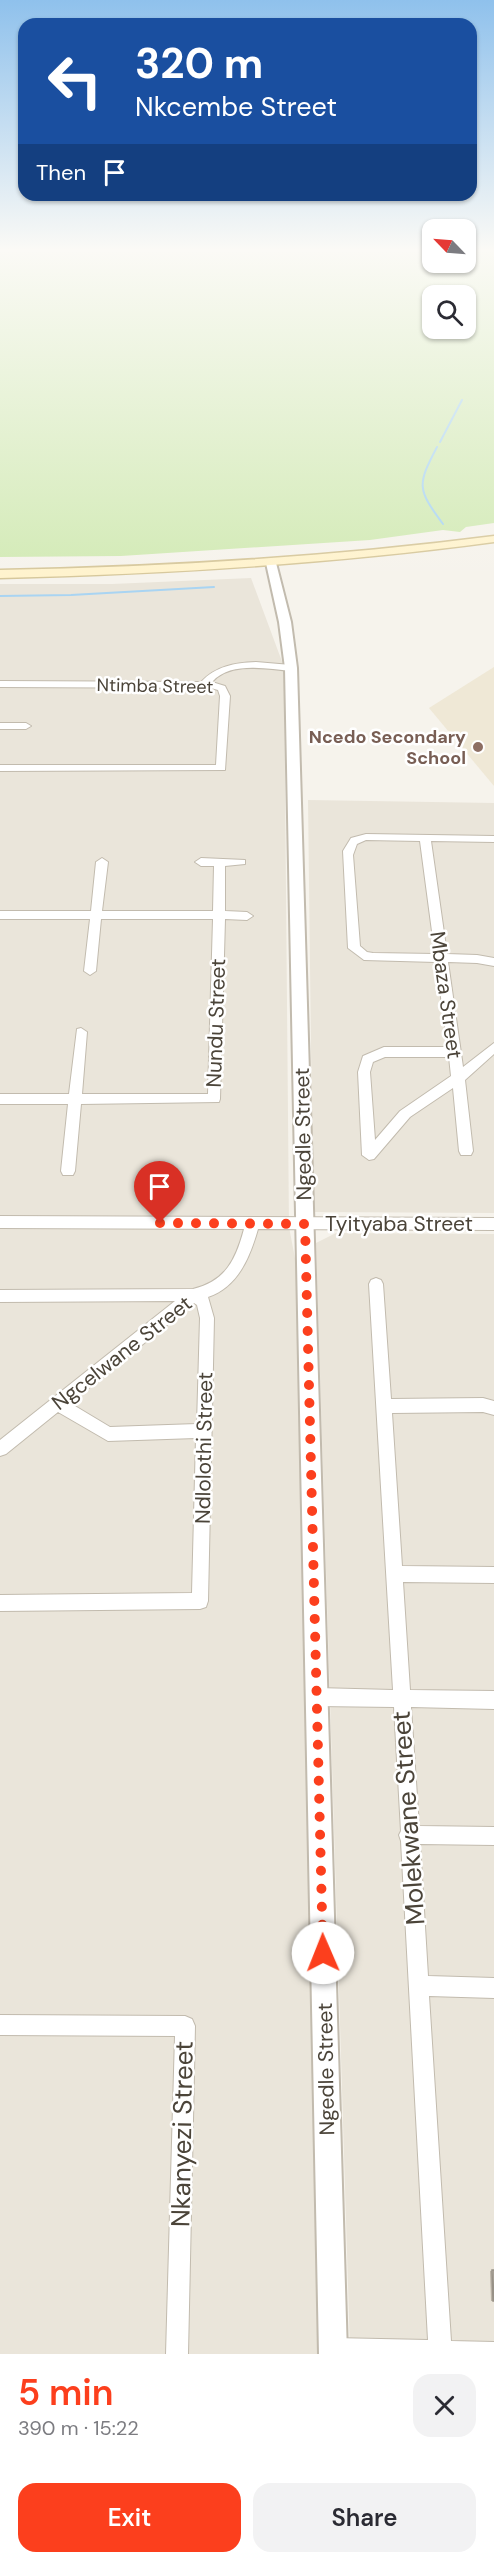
<!DOCTYPE html>
<html lang="en">
<head>
<meta charset="utf-8">
<style>
	:root { --surface:#fff; --page:#f2f2f3; --text:#2b2b33; --muted:#7c7c81; --accent:#fc3f1d }
	body { margin:0; font-family:"DM Sans",sans-serif; background:var(--page); color:var(--text); height:100vh; display:flex; flex-direction:column; font-size:22px; white-space:nowrap }
	* { box-sizing:border-box; margin:0 }
	p { font-size:20px; color:var(--muted) }
	.icon { flex:none; width:33px; height:33px; fill:none; stroke:currentColor; stroke-width:2; stroke-linecap:round; stroke-linejoin:round }
	.map { position:relative; height:2354px; overflow:hidden }
	.drawer { display:flex; flex-direction:column; background:var(--surface); flex:1 }
	.drawer>* { flex:none }
	.guide { position:absolute; left:18px; top:18px; width:459px; height:183px; border-radius:18px; box-shadow:0 2px 4px #0004; background:#1a4fa0; color:#fff; overflow:hidden }
	.needle { width:39px; rotate:295deg }
	.tools { position:absolute; left:422px; top:219px; display:grid; gap:12px }
	.tools a { display:grid; place-items:center; width:54px; height:54px; border-radius:12px; background:var(--surface); box-shadow:0 2px 4px #0004; font-size:30px }
	.pin { position:absolute; display:grid; place-items:center; width:51px; height:51px; color:#fff; margin:-62px -26px; border-radius:50% 50% 50% 0; rotate:-45deg; box-shadow:0 0 6px #0007 }
	.pin .icon { rotate:45deg }
	.me { position:absolute; width:66px; margin:-33px; rotate:359deg; stroke-linejoin:round; filter:drop-shadow(0 0 4px #0008) }
	.turn { display:flex; align-items:center; gap:21px; height:126px; padding:0 18px; font-size:27px }
	.turn .icon { width:78px; height:78px; stroke-width:2.5 }
	.turn b { display:block; font-size:42px; line-height:51px }
	.then { display:flex; align-items:center; height:57px; padding:0 18px; background:#0003; gap:12px; font-size:22px }
	.round { display:grid; place-items:center; flex:none; width:63px; height:63px; border-radius:18px; background:var(--page) }
	.overview { display:flex; align-items:center; justify-content:space-between; height:102px; padding:0 18px }
	h1 { font-size:36px; font-weight:600; line-height:45px; color:var(--accent) }
	.cta { display:flex; gap:12px; margin-top:auto; padding:12px 18px }
	.cta a { flex:1; height:69px; border-radius:18px; background:var(--accent); color:#fff; font-size:24px; font-weight:600; line-height:69px; text-align:center }
	.cta a+a { background:var(--page); color:var(--text) }
	.map>svg:first-child { display:block }
	.residential { fill:#eae5da }
	.education { fill:#efe8d6 }
	.green { fill:#d2eab5; fill-rule:evenodd }
	.lines { fill:none; stroke-linecap:round; stroke-linejoin:round }
	.stream { stroke:#a9d4f2; stroke-width:2 }
	.minor-casing { stroke:#c2bbae; stroke-width:2 }
	.tertiary-casing { stroke:#c2bbae; stroke-width:4 }
	.secondary-casing { stroke:#d6c79b; stroke-width:3 }
	.minor { fill:#fff; fill-rule:evenodd }
	.tertiary { fill:#fff; fill-rule:evenodd }
	.secondary { fill:#fff3cd; fill-rule:evenodd }
	.wall { fill:#bab2a6 }
	.building { fill:#d8cfc1; stroke:#979187; stroke-width:1.5 }
	.route { stroke:#fc3f1d; stroke-width:10; stroke-dasharray:0 18 }
	.education-dot { fill:#8d6e63; stroke:#fff; stroke-width:2 }
	.labels { text-anchor:middle; stroke-width:5; stroke-linejoin:round; paint-order:stroke }
	.far-street-label { font-size:18px; fill:#4b4439; stroke:#fff }
	.far-education-label { font-size:18px; font-weight:bold; fill:#785e54; stroke:#fff; text-anchor:end }
	.street-label { font-size:21px; fill:#4b4439; stroke:#fff }
	.near-street-label { font-size:26px; fill:#4b4439; stroke:#fff }
</style>
</head>
<body>
<div class="map">
<svg width="494" height="2354" viewBox="0 0 494 2354">
	<rect width="100%" height="100%" fill="#f6f3ec"/>
	<path class="residential" d="M251 578 284 667 289 1227 298 1274 319 2354H0V584H112Z
		M308 800 494 803V1213L313 1212Z
		M336 1233 494 1234V2351L350 2350 316 1243Z"/>
	<path class="education" d="M494 667V786L429 708Z"/>
	<path class="green" d="M0 252H432V262H465V252H494V523L466 527 460 532 443 530 370 540 121 556 0 557ZM432 296H465V328H432Z"/>
	<g class="lines">
		<path class="stream" d="M440 442 462 400
			M437 447C417 485 417 489 443 524
			M0 596 71 595 214 587"/>
		<g class="minor-casing">
			<path id="minor" d="M256 662 291 665 296 668 291 671C266 669 231 661 212 682L225 686 230 696 225 770 0 771V765H216L220 696 218 690 211 688 0 687V681L201 682C216 666 234 663 256 662Z
				M0 723H26L31 726 26 729H0Z
				M366 834 494 836V842L431 841 447 954 477 955 494 958V966L477 963 448 962 463 1067 494 1043V1054L465 1080 473 1151 471 1155H461L459 1151 453 1088 410 1117 374 1159 369 1160 362 1155 358 1072 363 1056 384 1047H448L436 962 364 960 348 948 343 851 351 838ZM366 840 420 841 435 954 373 953 367 952 360 946 353 855 357 844ZM385 1057H449L451 1076 400 1111 375 1140 370 1072 373 1062Z
				M102 858 108 862 102 911H213L214 866H201L195 862 201 858 245 860V864L225 866V911L247 912 253 916 247 920 225 919 220 1099 219 1102 81 1104 75 1171 73 1175H63L61 1171 68 1104H0V1094H69L77 1029 81 1028 87 1032 82 1094H208L213 919H101L96 971 90 975 84 971 90 919H0V911H91L96 862Z
				M0 1216 494 1218V1230L258 1229C250 1257 238 1287 208 1297L214 1318 208 1601 206 1607 200 1609 0 1611V1595L192 1593 196 1438 108 1441 58 1412 6 1454 0 1456V1440L175 1301 0 1302V1290L193 1289C226 1281 236 1259 244 1229L0 1228ZM194 1303 197 1305 200 1318 197 1424 110 1427 70 1403Z
				M376 1278 381 1280 383 1284 391 1399 483 1398 494 1401V1415L483 1412 392 1413 402 1566 494 1567V1583L403 1582 410 1690 494 1691V1709L411 1707 419 1826 494 1827V1845L420 1844 428 1976 494 1978V1998L429 1996 451 2341 494 2342V2354H324L322 2349 325 2341 333 2338 428 2340 401 1841 399 1835 401 1831 394 1707 317 1706 311 1703 308 1697 311 1691 317 1688 393 1690 369 1284 371 1280Z
				M0 2015 185 2016 192 2019 195 2026 188 2354H166L175 2036 0 2035Z"/>
		</g>
		<g class="tertiary-casing">
			<path id="tertiary" d="M271 560 276 563 291 622 297 668 347 2354H319L285 668 279 622 266 563Z"/>
		</g>
		<g class="secondary-casing">
			<path id="secondary" d="M494 536V542C330 564 165 574 0 578V570C165 567 330 557 494 536Z"/>
		</g>
		<use href="#minor" class="minor"/>
		<use href="#tertiary" class="tertiary"/>
		<use href="#secondary" class="secondary"/>
	</g>
	<path class="wall" d="M494 2270V2301H491L490 2271Z"/>
	<path class="building" d="M492 2270H494V2301H493Z"/>
	<linearGradient id="sky" x2="0" y2="1"><stop stop-color="#8fc1ec"/><stop offset="0.43" stop-color="#fbfaf6"/><stop offset="1" stop-color="#fbfaf6" stop-opacity="0"/></linearGradient>
	<rect width="494" height="581" fill="url(#sky)"/>
	<g class="lines">
		<path class="route" d="M160 1223 305 1224 323 1953"/>
	</g>
	<circle class="education-dot" cx="478" cy="747" r="6"/>
	<g class="labels">
		<g class="far-street-label">
			<text transform="translate(155 686) rotate(1)" y="6">Ntimba Street</text>
		</g>
		<g class="far-education-label">
			<text x="466" y="743">Ncedo Secondary<tspan x="466" dy="21">School</tspan></text>
		</g>
		<g class="street-label">
			<text transform="translate(446 995) rotate(82)" y="7">Mbaza Street</text>
			<text transform="translate(216 1023) rotate(-88)" y="7">Nundu Street</text>
			<text transform="translate(303 1134) rotate(-91)" y="7">Ngedle Street</text>
			<text x="399" y="1231">Tyityaba Street</text>
			<text transform="translate(122 1353) rotate(-38)" y="7">Ngcelwane Street</text>
			<text transform="translate(204 1448) rotate(-89)" y="7">Ndlolothi Street</text>
			<text transform="translate(326 2069) rotate(-91)" y="7">Ngedle Street</text>
		</g>
		<g class="near-street-label">
			<text transform="translate(408 1818) rotate(-94)" y="9">Molekwane Street</text>
			<text transform="translate(182 2134) rotate(-89)" y="9">Nkanyezi Street</text>
		</g>
	</g>
</svg>
<div class="tools">
<a><svg class="needle" viewBox="-14 -14 28 28"><path d="M0-13l5 13h-10z" fill="#e53935"/><path d="M0 13l5-13h-10z" fill="#7c7c81"/></svg></a>
<a><svg class="icon" aria-label="search" viewBox="0 0 24 24"><circle cx="10" cy="10" r="6"/><path d="M15 15l6 6"/></svg></a>
</div>
<div class="pin" style="left:160px;top:1223px;background:#d93025"><svg class="icon" aria-label="arrive" viewBox="0 0 24 24"><path d="M6 21V4h12l-3 4 3 4H6"/></svg></div>
<svg class="me" style="left:323px;top:1953px" viewBox="-20 -20 40 40"><circle r="19" fill="#fff"/><path d="M0-13L10 11 0 6-10 11z" fill="#fc3f1d"/></svg>
<div class="guide">
<div class="turn"><svg class="icon" aria-label="left" viewBox="0 0 24 24"><path d="M17 20v-9H6M10 6l-5 5 5 5"/></svg><div><b>320 m</b>Nkcembe Street</div></div>
<div class="then">Then<svg class="icon" aria-label="arrive" viewBox="0 0 24 24"><path d="M6 21V4h12l-3 4 3 4H6"/></svg></div>
</div>
</div>
<section class="drawer">
<div class="overview"><div><h1>5 min</h1><p>390 m · 15:22</p></div><a class="round"><svg class="icon" aria-label="close" viewBox="0 0 24 24"><path d="M6 6l12 12M18 6L6 18"/></svg></a></div>
<div class="cta"><a>Exit</a><a>Share</a></div>
</section>
</body>
</html>
